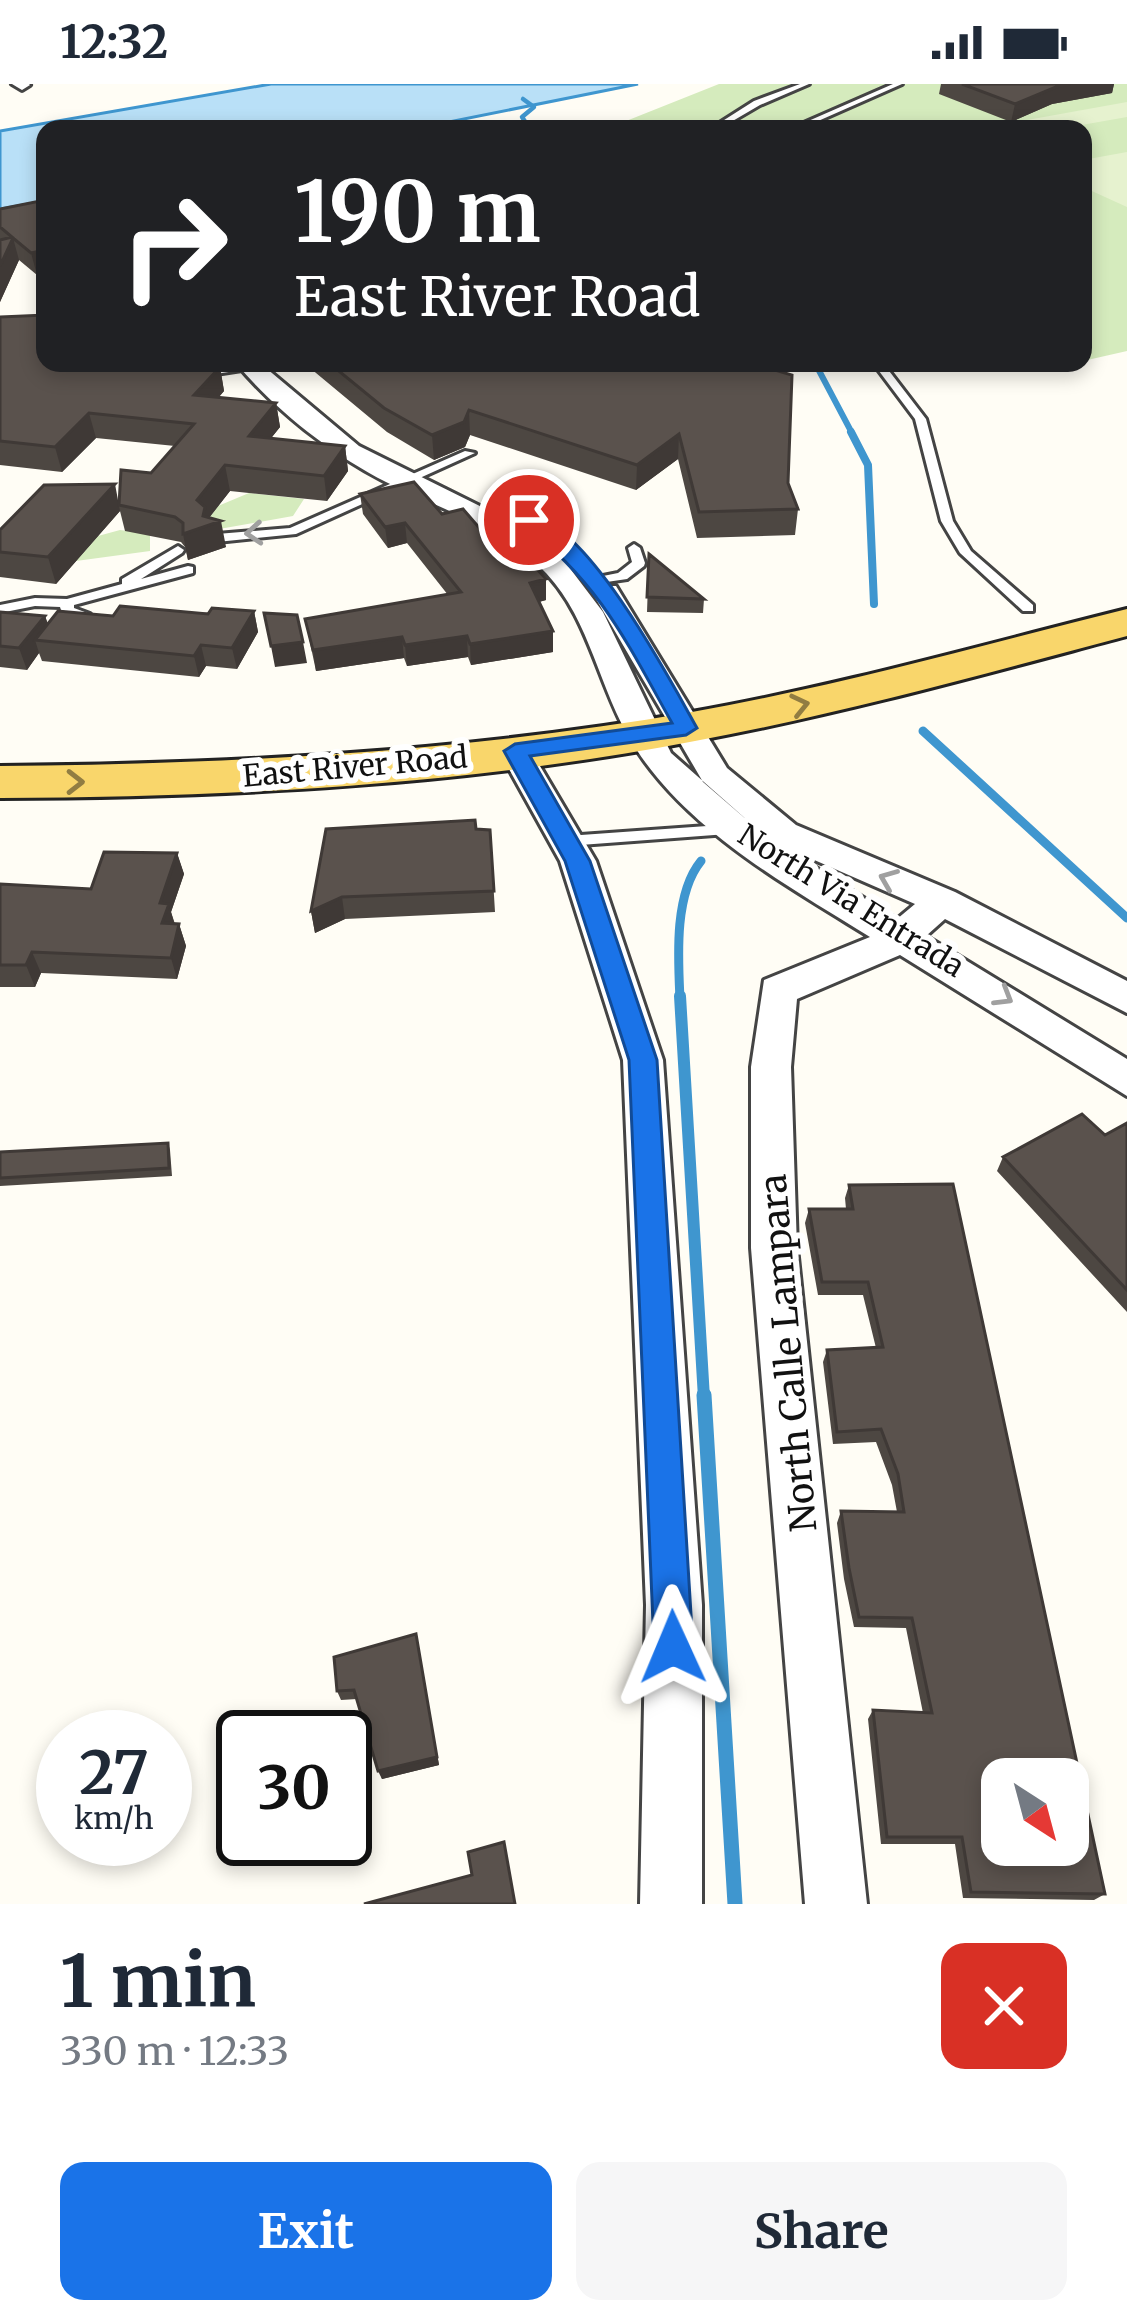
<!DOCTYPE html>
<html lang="en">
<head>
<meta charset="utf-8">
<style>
	:root { --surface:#fff; --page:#f6f6f7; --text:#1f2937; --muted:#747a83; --accent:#1a73e8 }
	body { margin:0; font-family:Merriweather,serif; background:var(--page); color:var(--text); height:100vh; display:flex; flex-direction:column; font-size:45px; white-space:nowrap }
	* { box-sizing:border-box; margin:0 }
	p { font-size:39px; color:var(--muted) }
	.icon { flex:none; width:66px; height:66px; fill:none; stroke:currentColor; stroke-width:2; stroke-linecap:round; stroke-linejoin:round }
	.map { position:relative; height:1820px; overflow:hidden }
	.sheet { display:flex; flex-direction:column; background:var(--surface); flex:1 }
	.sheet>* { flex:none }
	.guide { position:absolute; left:36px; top:36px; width:1056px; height:252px; border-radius:24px; box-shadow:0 6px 18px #0003; background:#202124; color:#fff; overflow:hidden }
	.needle { width:78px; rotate:144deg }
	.fabs { position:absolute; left:981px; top:1674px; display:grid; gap:24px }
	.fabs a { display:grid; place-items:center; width:108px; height:108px; border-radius:24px; background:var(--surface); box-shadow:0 6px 18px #0003; font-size:60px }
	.speed { position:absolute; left:36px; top:1626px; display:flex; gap:24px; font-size:60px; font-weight:700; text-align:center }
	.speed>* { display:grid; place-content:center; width:156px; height:156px; border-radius:50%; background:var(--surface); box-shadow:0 6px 18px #0003; line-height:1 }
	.speed small { font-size:30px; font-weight:400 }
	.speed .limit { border:6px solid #111; border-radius:18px; background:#fff; color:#111 }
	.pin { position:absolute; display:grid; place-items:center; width:102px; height:102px; color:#fff; margin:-51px; border:6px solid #fff; border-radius:50%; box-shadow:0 3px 12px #0007 }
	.me { position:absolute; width:132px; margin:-66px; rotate:359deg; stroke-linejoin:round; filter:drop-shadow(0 0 9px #0008) }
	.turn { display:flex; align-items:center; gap:42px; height:252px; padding:0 60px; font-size:54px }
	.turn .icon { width:156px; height:156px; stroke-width:2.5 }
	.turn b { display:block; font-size:84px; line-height:102px }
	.round { display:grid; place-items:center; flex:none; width:126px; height:126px; border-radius:24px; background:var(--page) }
	.overview { display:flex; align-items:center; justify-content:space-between; height:204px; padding:0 60px }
	h1 { font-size:72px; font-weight:700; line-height:90px }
	.primary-button { display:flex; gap:24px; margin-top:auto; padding:24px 60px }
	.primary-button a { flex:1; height:138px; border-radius:24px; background:var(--accent); color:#fff; font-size:48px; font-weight:700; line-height:138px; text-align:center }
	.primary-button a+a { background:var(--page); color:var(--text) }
	.status { display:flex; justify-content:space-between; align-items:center; height:84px; padding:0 60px; background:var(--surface); direction:ltr }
	.status svg { height:33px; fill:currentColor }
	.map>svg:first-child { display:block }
	.green { fill:#d5ebbd }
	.pitch { fill:#e6f2cf }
	.water { fill:#b9e0f7; stroke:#3f96cf; stroke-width:3 }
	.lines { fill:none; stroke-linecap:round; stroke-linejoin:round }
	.stream-far5 { stroke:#3f96cf; stroke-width:4.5 }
	.stream-far4 { stroke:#3f96cf; stroke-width:6 }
	.stream-far3 { stroke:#3f96cf; stroke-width:8 }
	.stream-far2 { stroke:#3f96cf; stroke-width:9 }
	.stream-far1 { stroke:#3f96cf; stroke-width:12 }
	.stream { stroke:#3f96cf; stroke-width:15 }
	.lane-casing { stroke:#444; stroke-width:6 }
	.street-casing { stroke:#444; stroke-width:6 }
	.primary-casing { stroke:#222; stroke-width:6 }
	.lane { fill:#fff; fill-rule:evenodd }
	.street { fill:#fff; fill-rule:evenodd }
	.primary { fill:#f9d66b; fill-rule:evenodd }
	.wall { fill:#4d4742 }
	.shaded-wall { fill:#3f3936 }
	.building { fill:#5a524d; stroke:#3f3936; stroke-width:3; fill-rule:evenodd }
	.oneway { stroke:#a0a0a0 }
	.oneway2 { stroke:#917d42 }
	.route { fill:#1a73e8; stroke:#114b97; stroke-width:3 }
	.labels { text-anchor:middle; stroke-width:12; stroke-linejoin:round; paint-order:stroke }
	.street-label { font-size:30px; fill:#111; stroke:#fff }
	.near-street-label { font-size:36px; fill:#111; stroke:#fff }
</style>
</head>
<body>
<div class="status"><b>12:32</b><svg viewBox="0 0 49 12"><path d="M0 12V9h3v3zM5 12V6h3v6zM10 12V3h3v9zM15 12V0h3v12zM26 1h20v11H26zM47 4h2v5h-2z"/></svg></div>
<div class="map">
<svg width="1127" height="1820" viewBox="0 0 1127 1820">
	<rect width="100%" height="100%" fill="#fffdf5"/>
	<path class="green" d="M719 0H1127V267L1083 277V45H606Z
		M249 409 304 415 293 432 208 447 203 442 218 422Z
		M120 446 150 450V467L76 477 98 452Z"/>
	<path class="pitch" d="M1127 18V33L1059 45H977Z
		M1127 68V123L1083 103V76Z"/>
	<path class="water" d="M271 0H638L414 45H45V117L0 125V47Z"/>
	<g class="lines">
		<path class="stream-far5" d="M523 15 534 23 522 33 530 45"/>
		<path class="stream-far4" d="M815 279 853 351"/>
		<path class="stream-far3" d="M851 348 868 381 874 520"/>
		<path class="stream-far2" d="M923 647 1127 834
			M680 915C678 873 674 810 701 777"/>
		<path class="stream-far1" d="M680 912 704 1314"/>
		<path class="stream" d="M704 1311 735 1820"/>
		<g class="lane-casing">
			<path id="lane" d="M800 0H809L760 21 719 45H710L754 17Z
				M893 0H902L800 45H790Z
				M250 279 255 280V284L196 293 191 290Z
				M873 279H883L926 335 953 437 971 467 1033 521V527H1023L960 469 941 437 915 335Z
				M465 367 475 369 296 450 217 458 211 454 217 450 290 444Z
				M634 460 640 464 645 479 644 482 627 495 593 500V494L618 489 632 478 628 464Z
				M178 462 184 466 182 469 141 495 188 482 193 483V489L74 521V524L90 530V536H80L62 529 60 523 35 522 0 529V521L35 514 67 515 122 500V495Z
				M735 740 741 741 743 745 741 749 567 762 559 757 567 752Z"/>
		</g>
		<g class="street-casing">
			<path id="street" d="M12 0H29L30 1 22 6Z
				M236 279H260L359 362 516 440 559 470 603 528 671 669 755 743 703 698 592 508 596 502H616L727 684 796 741 955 808 1127 897V929L945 835 926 852 1127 975V1012L900 871 797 915 791 983 797 1164 867 1820H805L751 1164V983L764 896 870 853C784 800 678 741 627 650 596 594 587 526 538 481 495 442 437 423 386 398 331 370 275 326 236 279ZM780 761 915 820 897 835Z
				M515 657 527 660 596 777 663 976 702 1521V1820H640L646 1521 623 976 560 777 499 667Z"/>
		</g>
		<g class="primary-casing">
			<path id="primary" d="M1127 525V552C984 590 841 630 695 657 466 701 233 713 0 714V682C232 680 463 668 692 628 839 602 982 561 1127 525Z"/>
		</g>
		<use href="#lane" class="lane"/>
		<use href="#street" class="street"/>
		<use href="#primary" class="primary"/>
	</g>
	<path class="wall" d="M941 0H1114L1112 9 1052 20 1011 38 939 10Z
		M45 116 37 191 19 176 0 218V125Z
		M0 233 45 279 220 283 224 307 219 313 276 319 280 343 271 354 345 362 348 387 327 417 230 407 209 434 226 463 188 476 185 463 181 458 125 447 120 427 56 500 0 493V446L119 416 151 389 175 362 96 354 62 388 0 381Z
		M304 279H774L788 399 798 425 795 451 697 454 678 375 636 406 470 351 465 363 434 376 387 348Z
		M360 410 442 430 546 516 539 518 553 568 471 581 468 573 407 582 404 574 316 587 305 535 448 511 407 459 388 464 363 430Z
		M649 470 704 515 703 529 647 528Z
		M254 527 258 548 237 585 206 582 199 593 42 577 39 569 27 586 0 583V528L45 532 48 540 113 532Z
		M476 745 490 746 495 828 345 835 315 849 311 827Z
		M177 769 184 790 171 828 175 840H179L186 862 177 895 41 889 35 903H0V800L91 805Z
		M1127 1039V1228L997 1087 1003 1073 1105 1051Z
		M168 1059 170 1066 172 1092 0 1102V1068Z
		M849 1101 1105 1810 1094 1816 963 1814 955 1760H881L868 1635 873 1626 923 1629 906 1544 854 1543 844 1495 837 1439 841 1427 897 1428 892 1401 876 1358 833 1360 823 1278 827 1266 876 1264 863 1211H818L805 1139 809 1125H846L845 1114Z
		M416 1550 439 1681 382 1695 357 1615 341 1616 337 1607Z"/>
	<path class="shaded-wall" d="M1070 0H1114L1112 9 1052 20 1011 38 1015 20 1056 3Z
		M13 154 19 176 0 218V182Z
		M45 166V189L37 191 31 169Z
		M125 279H175L131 303Z
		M220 283 224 307 199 335 194 311Z
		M276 319 280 343 253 377 249 352Z
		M469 326 470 351 465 363 434 376 432 351Z
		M89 329 96 354 62 388 55 363Z
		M679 350 678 375 636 406 637 381Z
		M345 362 348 387 327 417 324 392Z
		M225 381 230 407 208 435 221 437 226 463 188 476 183 450 197 416Z
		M115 400 120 427 56 500 48 473Z
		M405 439 407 459 388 464 385 443Z
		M546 495V516L531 520 530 499Z
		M254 527 258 548 237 585 232 564Z
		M45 532 52 553 35 556 39 569 27 586 19 564Z
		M553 547V568L471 581 470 560Z
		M467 552 468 573 407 582 405 561Z
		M402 553 404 574 316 587 313 566Z
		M303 558 307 579 275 583 271 562Z
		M201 561 206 582 199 593 194 572Z
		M177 769 184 790 171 828 175 842 162 839 160 819Z
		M342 813 345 835 315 849 311 827Z
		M179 840 186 862 177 895 171 874Z
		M32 868 41 889 35 903 26 881Z
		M418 1559 439 1681 382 1695 378 1687Z"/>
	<path class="building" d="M962 0H1070L1056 3 1015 20Z
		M45 116V166L31 169 13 154 0 182V156L12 153 0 143V125Z
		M45 231V279H126L135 286 172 279H192L220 283 194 311 276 319 249 352 345 362 324 392 225 381 197 416 205 423 203 432 221 437 183 450V439L175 433 119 421 121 386 151 389 194 340 89 329 55 363 0 357V233Z
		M329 279H774L775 286 792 291 788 399 798 425 699 428 679 350 637 381 469 326 464 338 432 351 384 324Z
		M414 398 442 430 463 425 488 454 505 450 546 495 530 499 553 547 470 560 467 552 405 561 402 553 313 566 305 535 461 508 405 439 385 443 360 410Z
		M115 400 48 473 0 468V446L44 401Z
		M649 470 704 515 647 513Z
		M120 522 208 530 212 524 254 527 232 564 201 561 194 572 35 556 58 527 113 532Z
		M0 528 45 532 19 564 0 562Z
		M264 529 297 531 303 558 271 562Z
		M475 736 476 745 490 746 494 807 342 813 311 827 326 745Z
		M104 768 177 769 160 819 169 820 162 839 179 840 171 874 32 868 26 881H0V800L91 805Z
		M1082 1030 1105 1051 1127 1039V1206L1003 1073Z
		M168 1059 169 1084 0 1094V1068Z
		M953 1100 1105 1810 971 1808 962 1753H887L873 1626 932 1629 912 1534 859 1533 849 1484 841 1427 904 1428 898 1390 881 1345 837 1348 827 1266 883 1263 868 1198H822L809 1125H853L849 1101ZM1002 1695H1068V1761H1002Z
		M416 1550 437 1673 378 1687 354 1606 337 1607 334 1573Z
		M504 1758 515 1820H364L472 1791 468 1768Z"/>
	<defs><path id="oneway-chevron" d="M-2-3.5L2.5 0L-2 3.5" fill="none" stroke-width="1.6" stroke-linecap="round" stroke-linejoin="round" transform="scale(3)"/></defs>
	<g class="oneway">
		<use href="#oneway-chevron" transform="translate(254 449) rotate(176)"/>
		<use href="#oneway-chevron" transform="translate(888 795) rotate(-158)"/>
		<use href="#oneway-chevron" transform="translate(1004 913) rotate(31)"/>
	</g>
	<g class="oneway2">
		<use href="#oneway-chevron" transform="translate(800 621) rotate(-13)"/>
		<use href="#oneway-chevron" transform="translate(75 698)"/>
	</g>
	<path class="route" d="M523 432C581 425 671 598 697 644L686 651 530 672 590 777 657 976 693 1563 687 1577 673 1583 659 1577 654 1563 629 976 565 777 504 667 515 660 672 639C625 555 600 500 523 440Z"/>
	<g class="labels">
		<g class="street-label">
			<text transform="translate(355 683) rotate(-5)" y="10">East River Road</text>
			<text transform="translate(851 817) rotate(32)" y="10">North Via Entrada</text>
		</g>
		<g class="near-street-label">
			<text transform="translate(788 1269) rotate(-95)" y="13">North Calle Lampara</text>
		</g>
	</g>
</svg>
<div class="fabs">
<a><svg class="needle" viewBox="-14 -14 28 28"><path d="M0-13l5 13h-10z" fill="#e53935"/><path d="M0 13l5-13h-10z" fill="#747a83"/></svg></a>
</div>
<div class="speed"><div>27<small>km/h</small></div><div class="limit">30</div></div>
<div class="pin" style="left:529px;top:436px;background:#d93025"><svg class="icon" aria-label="arrive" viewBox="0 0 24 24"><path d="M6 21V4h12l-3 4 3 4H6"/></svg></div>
<svg class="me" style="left:673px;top:1563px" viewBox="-20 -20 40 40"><path d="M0-17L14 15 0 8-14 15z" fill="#1a73e8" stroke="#fff" stroke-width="4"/></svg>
<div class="guide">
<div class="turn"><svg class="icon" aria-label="right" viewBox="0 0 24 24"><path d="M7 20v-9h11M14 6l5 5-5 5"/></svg><div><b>190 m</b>East River Road</div></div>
</div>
</div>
<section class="sheet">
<div class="overview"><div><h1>1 min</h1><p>330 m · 12:33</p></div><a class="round" style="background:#d93025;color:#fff"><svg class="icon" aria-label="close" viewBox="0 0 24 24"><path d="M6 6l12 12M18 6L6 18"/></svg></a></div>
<div class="primary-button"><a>Exit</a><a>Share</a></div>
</section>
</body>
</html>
